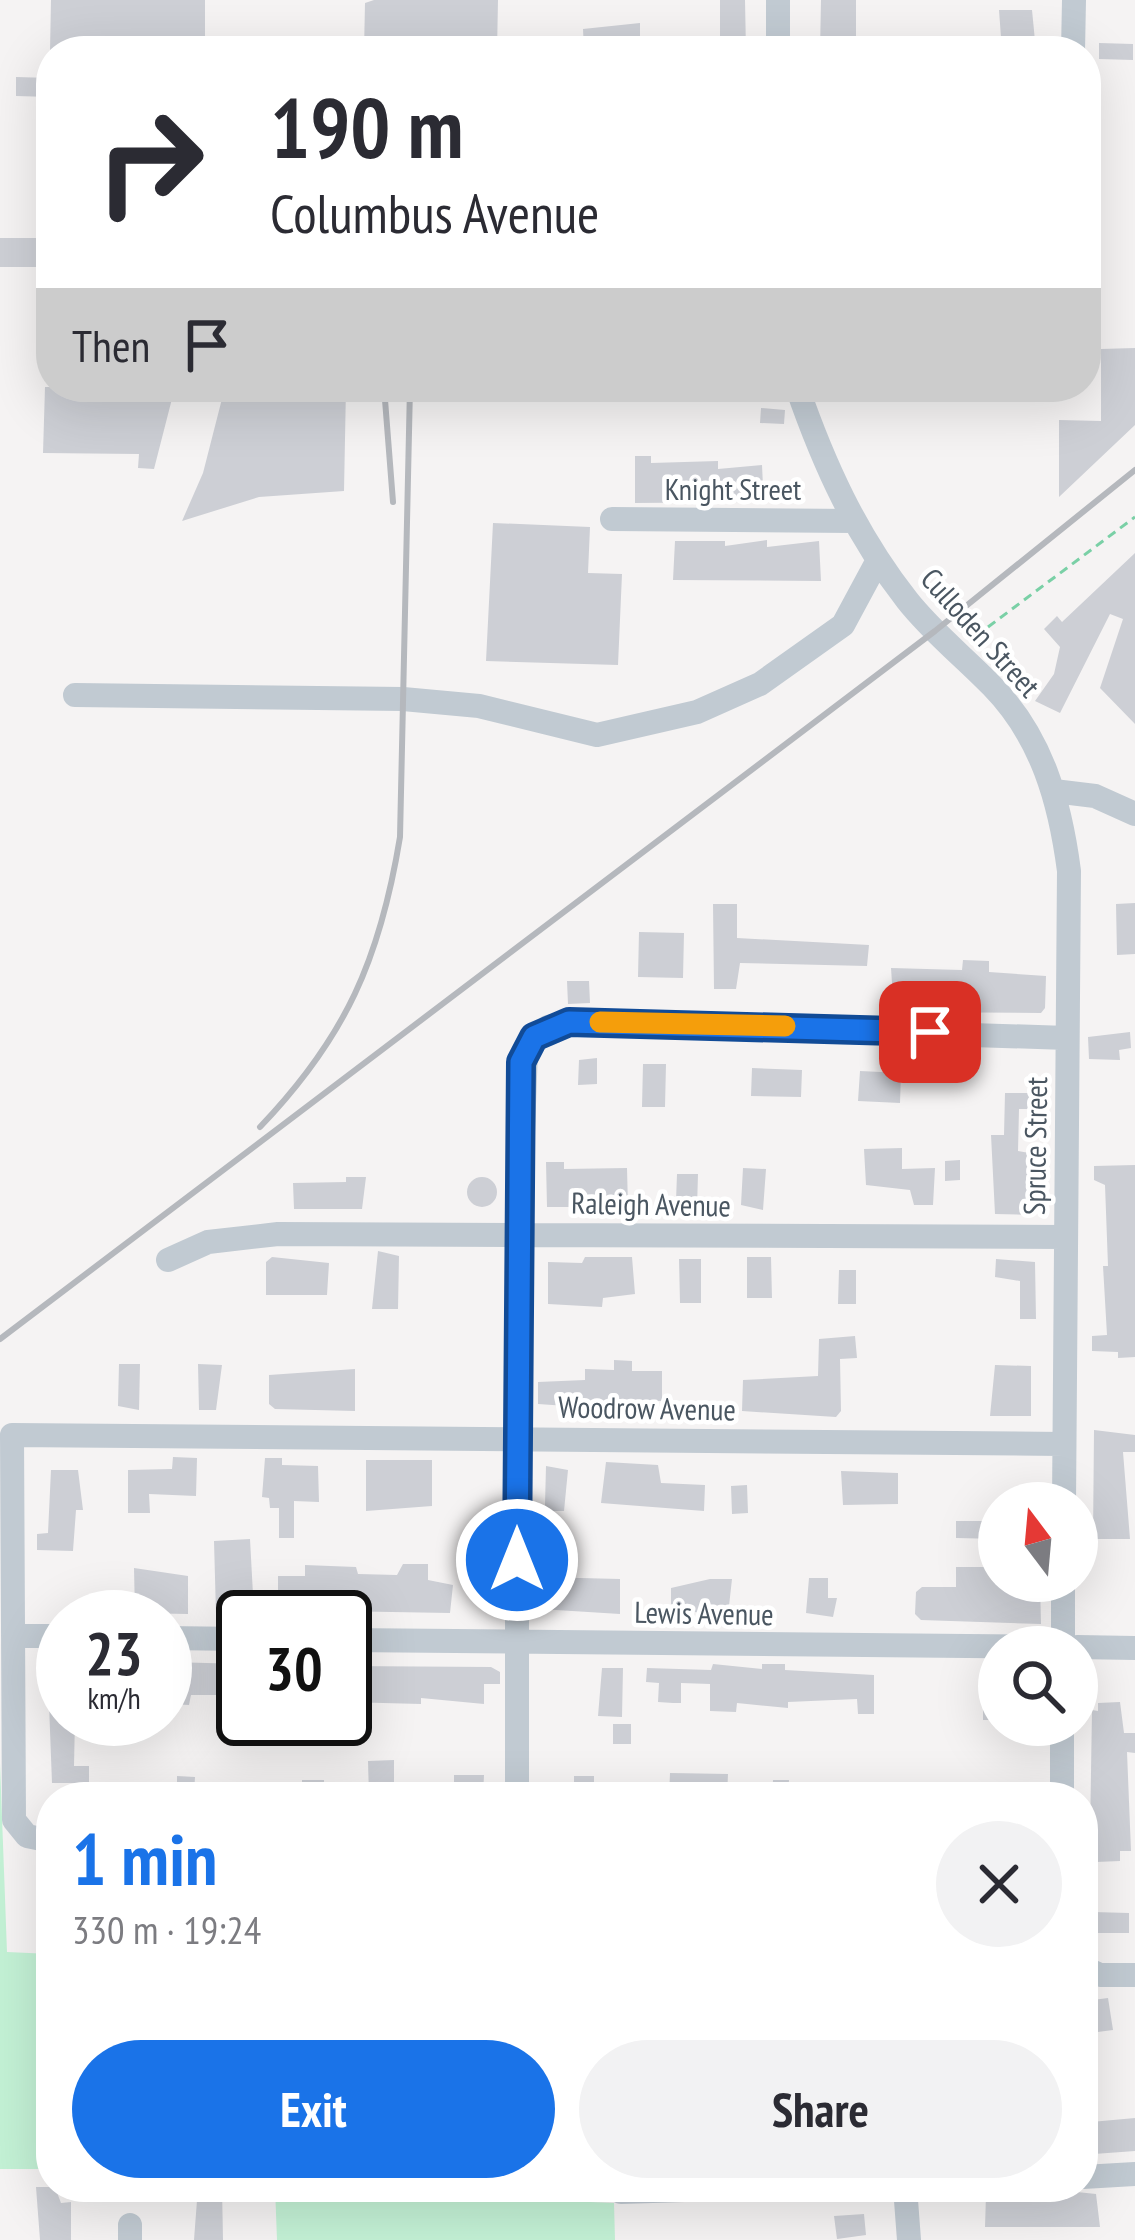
<!DOCTYPE html>
<html lang="en">
<head>
<meta charset="utf-8">
<style>
	:root { --surface:#fff; --page:#f2f2f3; --text:#2b2b33; --muted:#7c7c81; --accent:#1a73e8 }
	body { margin:0; font-family:"PT Sans Narrow",sans-serif; background:var(--page); color:var(--text); height:100vh; display:flex; flex-direction:column; font-size:45px; white-space:nowrap }
	* { box-sizing:border-box; margin:0 }
	p { font-size:39px; color:var(--muted) }
	.icon { flex:none; width:66px; height:66px; fill:none; stroke:currentColor; stroke-width:2; stroke-linecap:round; stroke-linejoin:round }
	.map { position:relative; flex:1; overflow:hidden }
	.panel { position:absolute; left:36px; top:1782px; width:1062px; height:420px; display:flex; flex-direction:column; background:var(--surface); border-radius:48px; box-shadow:0 12px 48px #0002 }
	.panel>* { flex:none }
	.hud { position:absolute; left:36px; top:36px; width:1065px; height:366px; border-radius:48px; box-shadow:0 12px 48px #0002; background:#fff; color:var(--text); overflow:hidden }
	.needle { width:78px; rotate:344deg }
	.buttons { position:absolute; left:978px; top:1482px; display:grid; gap:24px }
	.buttons a { display:grid; place-items:center; width:120px; height:120px; border-radius:50%; background:var(--surface); box-shadow:0 12px 48px #0002; font-size:60px }
	.speed { position:absolute; left:36px; top:1590px; display:flex; gap:24px; font-size:60px; font-weight:700; text-align:center }
	.speed>* { display:grid; place-content:center; width:156px; height:156px; border-radius:50%; background:var(--surface); box-shadow:0 12px 48px #0002; line-height:1 }
	.speed small { font-size:30px; font-weight:400 }
	.speed .limit { border:6px solid #111; border-radius:18px; background:#fff; color:#111 }
	.pin { position:absolute; display:grid; place-items:center; width:102px; height:102px; color:#fff; margin:-51px; border-radius:24px; box-shadow:0 6px 18px #0006 }
	.me { position:absolute; width:132px; margin:-66px; rotate:0deg; stroke-linejoin:round; filter:drop-shadow(0 0 9px #0008) }
	.turn { display:flex; align-items:center; gap:42px; height:252px; padding:0 36px; font-size:54px }
	.turn .icon { width:156px; height:156px; stroke-width:2.5 }
	.turn b { display:block; font-size:84px; line-height:102px }
	.then { display:flex; align-items:center; height:114px; padding:0 36px; background:#0003; gap:24px; font-size:45px }
	.round { display:grid; place-items:center; flex:none; width:126px; height:126px; border-radius:63px; background:var(--page) }
	.head { display:flex; align-items:center; justify-content:space-between; height:204px; padding:0 36px }
	h1 { font-size:72px; font-weight:800; line-height:90px; color:var(--accent) }
	.action { display:flex; gap:24px; margin-top:auto; padding:24px 36px }
	.action a { flex:1; height:138px; border-radius:72px; background:var(--accent); color:#fff; font-size:48px; font-weight:800; line-height:138px; text-align:center }
	.action a+a { background:var(--page); color:var(--text) }
	.map>svg:first-child { display:block }
	.green { fill:#c3f1d5 }
	.building { fill:#cdcfd5 }
	.lines { fill:none; stroke-linecap:round; stroke-linejoin:round }
	.path { stroke:#7ad0a6; stroke-width:3; stroke-dasharray:9 6; stroke-linecap:butt }
	.minor { stroke:#c1cad2; stroke-width:24 }
	.rail { stroke:#b5b8bd; stroke-width:6 }
	.route-casing { stroke:#114b97; stroke-width:30 }
	.route { stroke:#1a73e8; stroke-width:21 }
	.slow { stroke:#f59e0b; stroke-width:21 }
	.labels { text-anchor:middle; stroke-width:9; stroke-linejoin:round; paint-order:stroke }
	.street-label { font-size:30px; fill:#4a5661; stroke:#fff }
</style>
</head>
<body>
<div class="map">
<svg width="1135" height="2240" viewBox="0 0 1135 2240">
	<rect width="100%" height="100%" fill="#f5f3f3"/>
	<path class="green" d="M0 1763 7 1952 51 1954V2169H0Z
		M275 2187H566L567 2201 614 2203 615 2240H277Z"/>
	<path class="building" d="M51 0H205V39H189V51H50Z
		M374 0H498L497 51H364L365 3Z
		M720 0H745L746 51H720Z
		M821 0H856V51H820Z
		M999 10H1032L1036 51H1002Z
		M640 23V51H584L583 29Z
		M1099 43 1133 44V60L1099 59Z
		M16 77 51 78V97L16 96Z
		M0 238H51V267H0Z
		M1135 348V425L1059 497V420L1101 421V349Z
		M45 387H175L154 469 138 468 139 454 43 453Z
		M225 387H346L344 491 259 497 182 521 203 473Z
		M761 408 785 410 784 424 760 423Z
		M635 456H651V463L718 461V469L762 465 763 486 752 487 753 502 635 503Z
		M493 523 590 527 588 573 622 574 618 665 486 661Z
		M767 540V547L819 541 821 581 673 580 675 541H725V546Z
		M1135 553V724L1100 688 1123 619 1110 614 1060 713 1035 701 1054 674 1060 647 1044 629 1057 616 1062 622Z
		M1135 903V954L1117 955 1116 904Z
		M713 904H737V938L869 945 867 966 740 963 736 989H714Z
		M639 932 684 933 683 978 638 977Z
		M963 960 989 961V972L1046 976 1045 1008 1041 1013 894 1012 891 968 962 970Z
		M567 981H589L590 1003 568 1004Z
		M1130 1032 1131 1048 1119 1050 1120 1060 1089 1059 1088 1037Z
		M597 1058V1084L578 1085 579 1060Z
		M643 1064H666L665 1107H642Z
		M752 1068 802 1070 801 1097 751 1096Z
		M860 1071 901 1073 900 1103 858 1101Z
		M1005 1093H1042V1109H1019L1018 1151 1035 1154 1034 1215 995 1214 991 1135H1004Z
		M902 1148V1169L935 1168 933 1205H914L910 1190 866 1185 864 1149Z
		M960 1160V1180L945 1181V1161Z
		M546 1162H564V1169L627 1168 628 1207H547Z
		M1135 1165V1357L1118 1358V1352L1092 1351V1336L1107 1335 1103 1266H1108L1105 1185 1094 1180V1166Z
		M743 1168 766 1169 763 1210 741 1205Z
		M677 1174H698L697 1208H682L676 1201Z
		M346 1177H366L362 1209H294L293 1183 346 1182Z
		M467 1192a15 15 0 1 1 30 0a15 15 0 1 1-30 0Z
		M378 1251 399 1256 398 1309H372Z
		M272 1257 329 1263 327 1295H266V1262Z
		M585 1257H632L635 1294 603 1298 602 1307 548 1304V1262L582 1263Z
		M747 1257H771L772 1298H747Z
		M679 1259H701V1303H680Z
		M996 1259 1035 1262 1036 1319H1020V1281L995 1277Z
		M839 1270H856V1304H838Z
		M855 1336 857 1358 840 1359 841 1411 836 1417 742 1411 743 1380 818 1376 819 1339Z
		M614 1360 632 1361V1371H662V1401H596V1408L538 1404V1382L585 1380V1369L614 1370Z
		M119 1364H140L139 1410 118 1406Z
		M198 1364 222 1365 216 1410H199Z
		M995 1365 1031 1366V1416H990Z
		M355 1369V1411L275 1409 269 1404V1375Z
		M1094 1430 1135 1435V1452H1123L1130 1539H1093Z
		M173 1457 197 1458 196 1496 149 1494 150 1513H128V1470L172 1469Z
		M265 1458H282V1465L318 1466 319 1502 294 1501V1538H279V1508H270L269 1498 262 1497Z
		M366 1460H432V1506L366 1511Z
		M606 1462 658 1465 661 1483 705 1485 704 1511 601 1503Z
		M546 1466 568 1470 564 1511H547L545 1505Z
		M51 1470H78L83 1510H76L73 1551 37 1550V1534L48 1533Z
		M841 1471 898 1473V1504L843 1505Z
		M747 1485 748 1513 732 1514 731 1486Z
		M956 1521H999V1539L956 1538Z
		M250 1539 254 1613 216 1614 214 1541Z
		M403 1564H428V1580L453 1585 450 1613 333 1611 278 1603V1576H305V1565L356 1567 358 1574 397 1575Z
		M956 1567H999V1581H1040L1041 1624 921 1620 915 1614 916 1592 922 1587H956Z
		M134 1568 188 1576V1614L135 1613Z
		M540 1577 620 1579V1614L540 1609Z
		M809 1578H828V1598H837L833 1617 806 1613Z
		M710 1579H732L728 1615 671 1610V1588Z
		M170 1662 243 1664V1695H191L189 1705 171 1704Z
		M713 1664 762 1669V1664H785V1670L874 1675V1714H858L857 1699 788 1702V1708L737 1703 736 1712 710 1711V1684L681 1683V1703H673L658 1702 659 1683 646 1682 647 1668 711 1670Z
		M345 1666 491 1667 500 1672V1684H484V1704L421 1698V1704L345 1702Z
		M602 1668H623L622 1717 598 1716Z
		M1120 1702 1124 1733H1135V1753L1127 1752 1131 1851H1120V1861L1096 1862 1091 1860 1090 1835 1092 1710 1098 1711V1703Z
		M983 1703H999V1720H983Z
		M49 1704H63V1719H75L74 1766H89V1783H52Z
		M613 1724H631V1744H613Z
		M394 1760V1797H369L368 1761Z
		M670 1773 728 1774 727 1797H669Z
		M454 1775H484L483 1797H454Z
		M177 1776 195 1777 194 1795 177 1794Z
		M574 1776H594V1797H574Z
		M302 1780H324V1797H302Z
		M773 1780H789L788 1797H772Z
		M1093 1912 1129 1913V1933H1092Z
		M1108 1998 1113 2030 1090 2033 1085 2001Z
		M1135 2118V2151L1094 2154 1091 2122Z
		M36 2187H55L61 2203 71 2202V2240H40Z
		M198 2187H222L223 2240H194Z
		M1077 2192 1096 2194 1100 2227H985L986 2195 1041 2198Z
		M864 2214 866 2235 837 2239 834 2216Z"/>
	<g class="lines">
		<path class="path" d="M976 636 1135 517"/>
		<path class="minor" d="M778 51V0
			M1073 51 1074 0
			M797 387C824 465 856 535 907 600 932 632 964 657 992 686 1042 737 1060 802 1069 871L1064 1503
			M612 519 853 521
			M75 695 403 699 479 706 597 735 697 712 760 684 843 625 878 560
			M1054 791 1095 796 1135 814
			M168 1260 208 1242 278 1234 1065 1237
			M13 1636H63
			M165 1638 243 1639
			M345 1640 1062 1647
			M1063 1647V1581
			M1077 1647 1135 1648
			M517 1797V1296L526 1049 548 1027 569 1022 1067 1038
			M1062 1797V1725
			M51 1841 27 1836 14 1820 12 1435 1064 1444
			M1083 1967 1100 1975H1135
			M1083 2177 1135 2174
			M905 2187 909 2240
			M621 2192 776 2187
			M130 2225V2240"/>
		<path class="rail" d="M384 387 393 502
			M260 1127C346 1037 380 959 400 837L410 387
			M0 1339 935 631 1135 470"/>
	</g>
	<g class="lines">
		<g class="route-casing">
			<path id="route" d="M517 1560 521 1062 534 1037 569 1022 930 1032"/>
		</g>
		<use href="#route" class="route"/>
		<path class="slow" d="M600 1022 785 1026"/>
	</g>
	<g class="labels">
		<g class="street-label">
			<text x="733" y="500">Knight Street</text>
			<text transform="translate(980 633) rotate(48)" y="10">Culloden Street</text>
			<text transform="translate(1036 1146) rotate(-89)" y="10">Spruce Street</text>
			<text transform="translate(651 1205) rotate(1)" y="10">Raleigh Avenue</text>
			<text transform="translate(647 1409) rotate(1)" y="10">Woodrow Avenue</text>
			<text transform="translate(704 1614) rotate(1)" y="10">Lewis Avenue</text>
		</g>
	</g>
</svg>
<div class="buttons">
<a><svg class="needle" viewBox="-14 -14 28 28"><path d="M0-13l5 13h-10z" fill="#e53935"/><path d="M0 13l5-13h-10z" fill="#7c7c81"/></svg></a>
<a><svg class="icon" aria-label="search" viewBox="0 0 24 24"><circle cx="10" cy="10" r="6"/><path d="M15 15l6 6"/></svg></a>
</div>
<div class="speed"><div>23<small>km/h</small></div><div class="limit">30</div></div>
<div class="pin" style="left:930px;top:1032px;background:#d93025"><svg class="icon" aria-label="arrive" viewBox="0 0 24 24"><path d="M6 21V4h12l-3 4 3 4H6"/></svg></div>
<svg class="me" style="left:517px;top:1560px" viewBox="-20 -20 40 40"><circle r="17" fill="#1a73e8" stroke="#fff" stroke-width="3"/><path d="M0-11L8 9 0 5-8 9z" fill="#fff"/></svg>
<div class="hud">
<div class="turn"><svg class="icon" aria-label="right" viewBox="0 0 24 24"><path d="M7 20v-9h11M14 6l5 5-5 5"/></svg><div><b>190 m</b>Columbus Avenue</div></div>
<div class="then">Then<svg class="icon" aria-label="arrive" viewBox="0 0 24 24"><path d="M6 21V4h12l-3 4 3 4H6"/></svg></div>
</div>
<section class="panel">
<div class="head"><div><h1>1 min</h1><p>330 m · 19:24</p></div><a class="round"><svg class="icon" aria-label="close" viewBox="0 0 24 24"><path d="M6 6l12 12M18 6L6 18"/></svg></a></div>
<div class="action"><a>Exit</a><a>Share</a></div>
</section>
</div>
</body>
</html>
